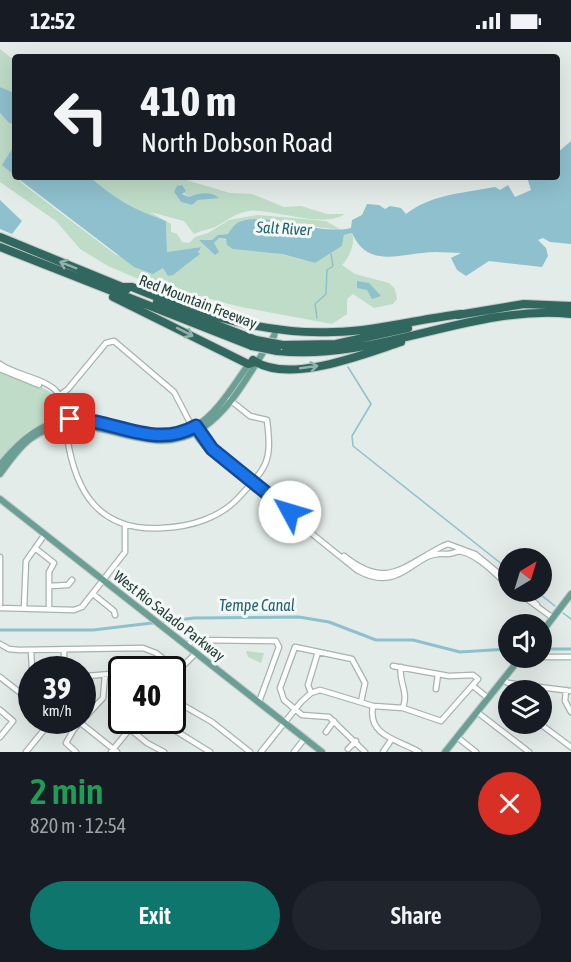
<!DOCTYPE html>
<html lang="en">
<head>
<meta charset="utf-8">
<style>
	:root { --surface:#171b24; --page:#20242c; --text:#f1f3f6; --muted:#9ea1a6; --accent:#0f766e }
	body { margin:0; font-family:"Asap Condensed",sans-serif; background:var(--page); color:var(--text); height:100vh; display:flex; flex-direction:column; font-size:22px; white-space:nowrap }
	* { box-sizing:border-box; margin:0 }
	p { font-size:20px; color:var(--muted) }
	.icon { flex:none; width:33px; height:33px; fill:none; stroke:currentColor; stroke-width:2; stroke-linecap:round; stroke-linejoin:round }
	.map { position:relative; height:710px; overflow:hidden }
	.panel { display:flex; flex-direction:column; background:var(--surface); flex:1 }
	.panel>* { flex:none }
	.top-card { position:absolute; left:12px; top:12px; width:548px; height:126px; border-radius:6px; box-shadow:0 6px 24px #0002; background:#171b24; color:var(--text); overflow:hidden }
	.needle { width:39px; rotate:38deg }
	.tools { position:absolute; left:498px; top:506px; display:grid; gap:12px }
	.tools a { display:grid; place-items:center; width:54px; height:54px; border-radius:50%; background:var(--surface); box-shadow:0 6px 24px #0002; font-size:30px }
	.speed { position:absolute; left:18px; top:614px; display:flex; gap:12px; font-size:30px; font-weight:700; text-align:center }
	.speed>* { display:grid; place-content:center; width:78px; height:78px; border-radius:50%; background:var(--surface); box-shadow:0 6px 24px #0002; line-height:1 }
	.speed small { font-size:15px; font-weight:400 }
	.speed .limit { border:3px solid #111; border-radius:9px; background:#fff; color:#111 }
	.pin { position:absolute; display:grid; place-items:center; width:51px; height:51px; color:#fff; margin:-26px; border-radius:12px; box-shadow:0 3px 9px #0006 }
	.me { position:absolute; width:66px; margin:-33px; rotate:309deg; stroke-linejoin:round; filter:drop-shadow(0 0 4px #0008) }
	.turn { display:flex; align-items:center; gap:21px; height:126px; padding:0 30px; font-size:27px }
	.turn .icon { width:78px; height:78px; stroke-width:2.5 }
	.turn b { display:block; font-size:42px; line-height:51px }
	.round { display:grid; place-items:center; flex:none; width:63px; height:63px; border-radius:32px; background:var(--page) }
	.headline { display:flex; align-items:center; justify-content:space-between; height:102px; padding:0 30px }
	h1 { font-size:36px; font-weight:600; line-height:45px; color:#1e9e55 }
	.primary-button { display:flex; gap:12px; margin-top:auto; padding:12px 30px }
	.primary-button a { flex:1; height:69px; border-radius:36px; background:var(--accent); color:#fff; font-size:24px; font-weight:600; line-height:69px; text-align:center }
	.primary-button a+a { background:var(--page); color:var(--text) }
	.status { display:flex; justify-content:space-between; align-items:center; height:42px; padding:0 30px; background:var(--surface); direction:ltr }
	.status svg { height:16px; fill:currentColor }
	.map>svg:first-child { display:block }
	.green { fill:#bedcc8; fill-rule:evenodd }
	.water { fill:#8fc0ce }
	.lines { fill:none; stroke-linecap:round; stroke-linejoin:round }
	.stream { stroke:#8fc0ce; stroke-width:1.5 }
	.canal { stroke:#8fc0ce; stroke-width:3 }
	.minor-casing { stroke:#a6b4b0; stroke-width:7 }
	.major-casing { stroke:#c2c9c7; stroke-width:8 }
	.highway-casing { stroke:#c2c9c7; stroke-width:10 }
	.minor { stroke:#fff; stroke-width:4.5 }
	.major { stroke:#6b9f95; stroke-width:6 }
	.highway { stroke:#32675f; stroke-width:8 }
	.highway-bridge-casing { stroke:#c2c9c7; stroke-width:10; stroke-linecap:butt }
	.highway-bridge { stroke:#32675f; stroke-width:8 }
	.oneway { stroke:#93b0ab }
	.route-casing { stroke:#114b97; stroke-width:15 }
	.route { stroke:#1a73e8; stroke-width:10 }
	.labels { text-anchor:middle; stroke-width:6; stroke-linejoin:round; paint-order:stroke }
	.street-label { font-size:15px; fill:#243d38; stroke:#f4f9f7 }
	.water-label { font-size:16px; font-style:italic; fill:#226275; stroke:#f4f9f7 }
</style>
</head>
<body>
<div class="status"><b>12:52</b><svg viewBox="0 0 49 12"><path d="M0 12V9h3v3zM5 12V6h3v6zM10 12V3h3v9zM15 12V0h3v12zM26 1h20v11H26zM47 4h2v5h-2z"/></svg></div>
<div class="map">
<svg width="571" height="710" viewBox="0 0 571 710">
	<rect width="100%" height="100%" fill="#e3ece9"/>
	<path class="green" d="M0 7 15 19V51L0 45Z
		M0 71 9 81 15 82V102L3 123 24 143 116 213 175 229 185 224 200 205 167 210 166 179C138 169 115 157 92 137L176 135 230 151 252 152 284 165 301 164 327 172H345C322 187 276 167 249 169 235 171 227 179 215 185 208 188 201 188 194 192L184 179 150 170 171 182V190L177 192 182 200 189 201 195 195 208 191 229 178 258 173 326 179 341 188 255 177 237 181 228 192 218 193 212 198 215 206 214 201 219 196 315 221 342 204 344 193 352 191C356 201 349 216 342 223L355 232 389 241 395 247 397 257 393 262 374 266 353 252 347 257V272L332 282 241 265 148 241 108 224 80 207 56 179 0 140ZM177 147 189 155 218 154 198 158 192 163 181 160 174 150Z
		M0 328C19 339 70 346 60 376L28 389 0 419Z
		M246 609 264 611 261 621 248 615Z"/>
	<path class="water" d="M0 45 15 51V82L9 81 0 71Z
		M571 99V202L550 200 543 196 538 198 546 206 548 214 542 225 489 219 466 234 457 228 451 216 461 211C449 211 435 209 423 211 396 213 367 225 352 191L344 193 342 204 315 221 282 212 233 207 227 203 226 197 219 196 214 201 219 210 215 213 199 198H212L218 193 228 192C230 189 234 183 237 181 261 167 319 194 351 186L352 178 362 173 367 162 379 163 385 167 390 164 401 166 406 172C432 152 464 151 495 145L500 148 508 143 515 155 531 148 527 135H556L557 111Z
		M15 102V134L2 123Z
		M16 135H90C113 156 137 169 166 179L167 210 201 205 198 210 200 212 173 233 168 234 163 226 153 232 134 225Z
		M182 143 186 149 182 152 189 155C199 151 210 149 219 156L198 158 192 163 181 160 174 150 177 144Z
		M0 158 22 179 12 192 0 187Z
		M357 239 369 241 381 254 372 257 367 248 357 246Z"/>
	<g class="lines">
		<path class="stream" d="M317 276 315 262 326 252 327 228 333 224 331 212
			M348 325 371 362 352 394 353 404 508 527
			M536 549 555 564
			M563 571 571 577"/>
		<path class="canal" d="M0 588H93L194 576 299 575 329 580 376 598H413L460 610 508 607
			M542 607H571"/>
		<g class="minor-casing">
			<path id="minor" d="M0 322C15 333 47 337 57 350 66 362 65 380 67 394 75 450 99 490 162 486 190 485 221 476 240 454 268 424 272 419 267 378L250 374 230 358
				M0 327 39 343
				M59 354 68 347 106 301 114 299 174 350 198 396 208 408 357 528C402 554 414 507 446 512 452 513 456 508 463 510 480 515 495 532 508 543
				M197 387 211 406 282 463
				M443 504 448 502 475 512 508 539
				M35 506 54 521 49 530V567
				M344 514C387 548 402 525 443 504
				M0 515V562
				M49 544 68 543 72 538
				M516 549 553 576
				M522 549 537 563
				M93 552 114 569 115 573
				M0 566 74 568 82 565 125 510V483
				M24 566 26 519 45 492
				M0 602 9 607 19 608 143 606 156 611 178 628
				M187 604 193 598 276 599 279 605 259 660
				M31 608 32 627
				M531 615H540
				M542 615H571
				M64 618V608
				M401 625C398 640 409 648 403 666
				M0 635 32 660
				M172 635 196 611
				M503 637 508 641 571 649
				M82 640 87 634 122 631
				M473 644 488 656
				M436 647 438 632
				M566 648 565 659 571 670
				M311 651 308 643 318 610
				M172 657 212 680 250 710
				M361 660 365 641 352 617 295 605 280 646 284 658 302 673 329 675 365 710
				M373 664C367 695 400 698 419 710
				M0 668 13 679 0 695
				M477 670 529 710
				M54 678 63 685 74 687
				M119 678 147 701 164 710
				M158 678 210 710
				M539 681 571 705
				M82 682 117 710
				M326 690 334 679
				M457 695 476 710
				M348 707 356 699
				M26 710 52 678
				M76 710 66 701 74 687 103 656 105 633
				M111 710 137 678
				M261 710 301 660 311 651 320 648 373 664 403 666 441 679 478 637 473 633 449 634 393 624
				M294 710 305 696
				M383 710 391 698"/>
		</g>
		<g class="major-casing">
			<path id="major" d="M0 423C81 322 125 426 195 385 219 370 234 342 251 319
				M0 432C9 420 18 406 30 397 86 356 145 424 201 387 234 366 252 325 274 294L276 286
				M0 457 322 710
				M542 590 571 552
				M445 710 521 615"/>
		</g>
		<g class="highway-casing">
			<path id="highway" d="M0 195 127 247
				M0 205 252 304
				M122 245H132C195 271 265 293 333 290 377 289 419 277 461 272
				M113 255 248 322 256 320
				M157 260 256 298
				M458 273 524 262 571 264
				M283 303 336 302 408 286
				M277 309C377 320 470 262 571 272
				M253 318C288 343 364 312 401 300"/>
		</g>
		<use href="#minor" class="minor"/>
		<use href="#major" class="major"/>
		<use href="#highway" class="highway"/>
		<g class="highway-bridge-casing">
			<path id="highway-bridge" d="M256 298 283 303
				M252 304 277 309"/>
		</g>
		<use href="#highway-bridge" class="highway-bridge"/>
	</g>
	<defs><path id="oneway-shaft" d="M-6 0H5M1.5-3L5.5 0L1.5 3" fill="none" stroke-width="1.6" stroke-linecap="round" stroke-linejoin="round" transform="scale(1.5)"/></defs>
	<g class="oneway">
		<use href="#oneway-shaft" transform="translate(68 223) rotate(-158)"/>
		<use href="#oneway-shaft" transform="translate(185 290) rotate(27)"/>
		<use href="#oneway-shaft" transform="translate(309 325) rotate(-8)"/>
	</g>
	<g class="lines">
		<g class="route-casing">
			<path id="route" d="M70 377C115 377 153 408 196 384L212 407 290 470"/>
		</g>
		<use href="#route" class="route"/>
	</g>
	<g class="labels">
		<g class="street-label">
			<text transform="translate(198 260) rotate(21)" y="5">Red Mountain Freeway</text>
			<text transform="translate(169 574) rotate(38)" y="5">West Rio Salado Parkway</text>
		</g>
		<g class="water-label">
			<text transform="translate(284 186) rotate(3)" y="6">Salt River</text>
			<text x="257" y="569">Tempe Canal</text>
		</g>
	</g>
</svg>
<div class="tools">
<a><svg class="needle" viewBox="-14 -14 28 28"><path d="M0-13l5 13h-10z" fill="#e53935"/><path d="M0 13l5-13h-10z" fill="#9ea1a6"/></svg></a>
<a><svg class="icon" aria-label="sound" viewBox="0 0 24 24"><path d="M4 9h4l5-4v14l-5-4H4zM17 9q2 3 0 6"/></svg></a>
<a><svg class="icon" aria-label="layers" viewBox="0 0 24 24"><path d="M12 4l9 5-9 5-9-5zM3 14l9 5 9-5"/></svg></a>
</div>
<div class="speed"><div>39<small>km/h</small></div><div class="limit">40</div></div>
<div class="pin" style="left:70px;top:377px;background:#d93025"><svg class="icon" aria-label="arrive" viewBox="0 0 24 24"><path d="M6 21V4h12l-3 4 3 4H6"/></svg></div>
<svg class="me" style="left:290px;top:470px" viewBox="-20 -20 40 40"><circle r="19" fill="#fff"/><path d="M0-13L10 11 0 6-10 11z" fill="#1a73e8"/></svg>
<div class="top-card">
<div class="turn"><svg class="icon" aria-label="left" viewBox="0 0 24 24"><path d="M17 20v-9H6M10 6l-5 5 5 5"/></svg><div><b>410 m</b>North Dobson Road</div></div>
</div>
</div>
<section class="panel">
<div class="headline"><div><h1>2 min</h1><p>820 m · 12:54</p></div><a class="round" style="background:#d93025;color:#fff"><svg class="icon" aria-label="close" viewBox="0 0 24 24"><path d="M6 6l12 12M18 6L6 18"/></svg></a></div>
<div class="primary-button"><a>Exit</a><a>Share</a></div>
</section>
</body>
</html>
